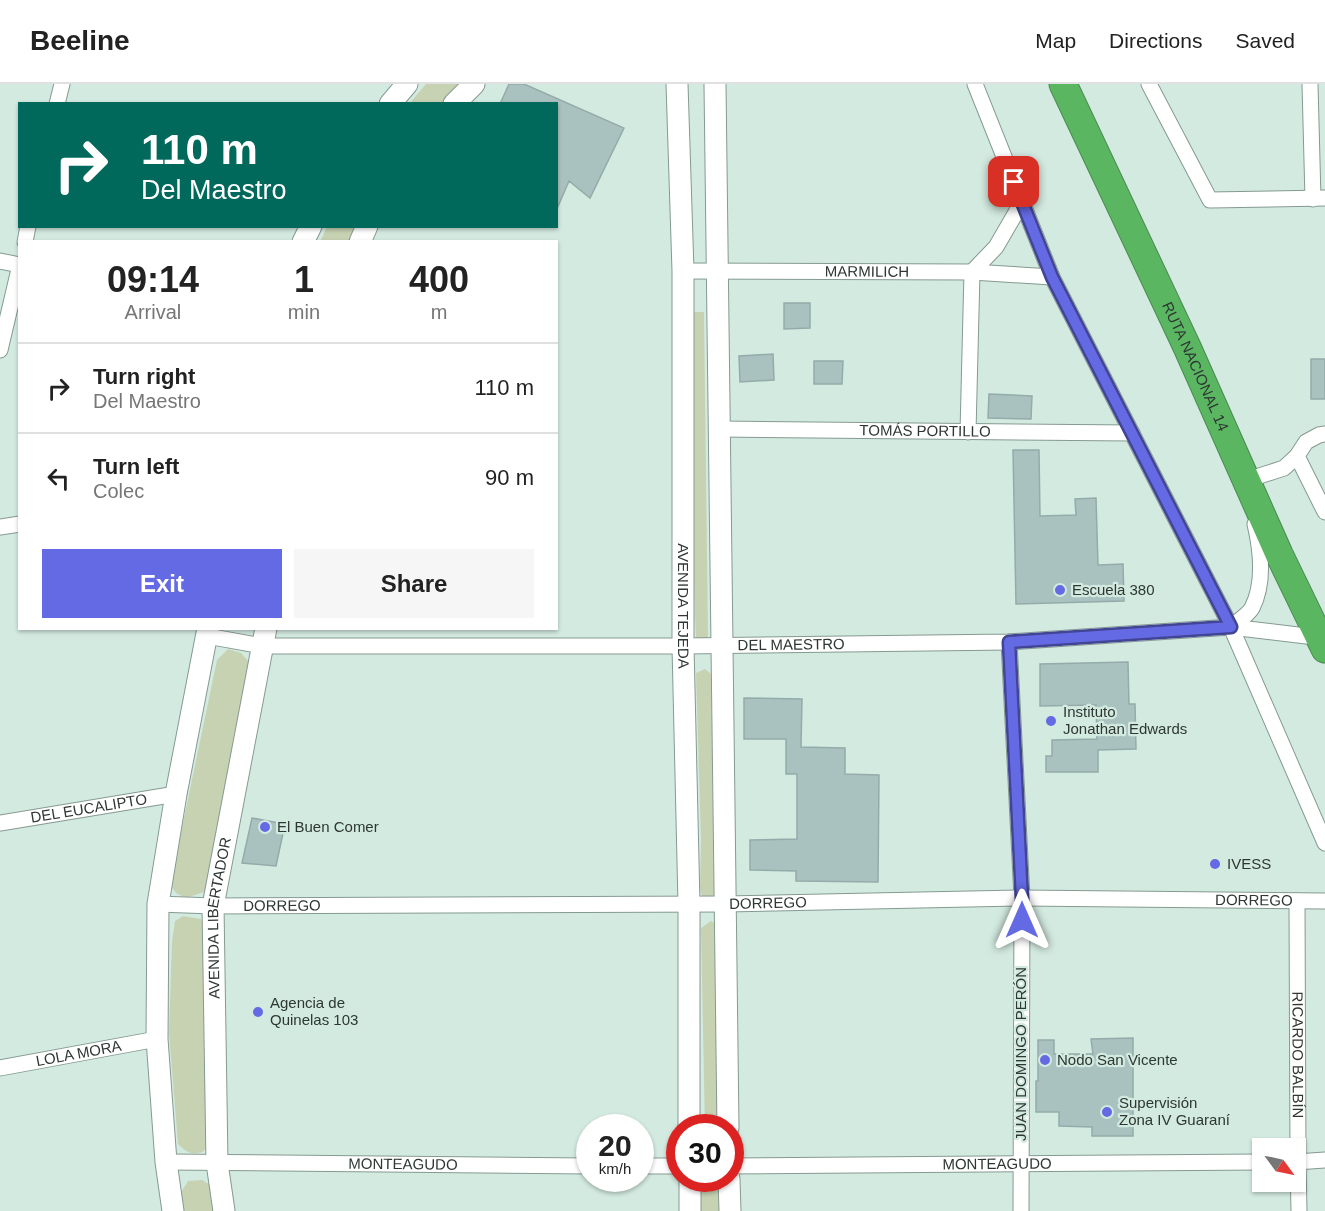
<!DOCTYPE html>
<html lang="en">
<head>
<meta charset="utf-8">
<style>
	:root { --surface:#fff; --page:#f6f6f6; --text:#222; --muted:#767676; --line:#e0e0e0; --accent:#646ae3 }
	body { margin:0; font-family:Helvetica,sans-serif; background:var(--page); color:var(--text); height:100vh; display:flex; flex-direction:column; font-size:22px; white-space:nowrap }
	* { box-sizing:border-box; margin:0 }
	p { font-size:20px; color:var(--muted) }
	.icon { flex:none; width:33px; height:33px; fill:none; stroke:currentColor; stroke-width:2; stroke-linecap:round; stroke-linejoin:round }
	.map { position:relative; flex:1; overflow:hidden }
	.drawer { position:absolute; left:18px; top:156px; width:540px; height:390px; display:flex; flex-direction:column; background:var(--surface); border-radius:0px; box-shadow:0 2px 4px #0004 }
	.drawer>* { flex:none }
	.hud { position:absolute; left:18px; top:18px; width:540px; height:126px; border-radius:0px; box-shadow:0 2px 4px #0004; background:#00695c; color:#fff; overflow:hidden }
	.needle { width:39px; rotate:123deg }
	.tools { position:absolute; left:1252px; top:1054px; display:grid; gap:12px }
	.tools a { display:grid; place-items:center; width:54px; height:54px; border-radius:0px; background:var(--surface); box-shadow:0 2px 4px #0004; font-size:30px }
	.speed { position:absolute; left:576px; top:1030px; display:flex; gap:12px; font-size:30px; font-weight:700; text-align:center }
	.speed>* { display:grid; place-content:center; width:78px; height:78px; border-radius:50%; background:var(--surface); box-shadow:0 2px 4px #0004; line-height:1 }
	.speed small { font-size:15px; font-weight:400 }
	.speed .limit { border:9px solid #d22; background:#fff; color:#111 }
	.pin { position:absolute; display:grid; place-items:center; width:51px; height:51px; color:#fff; margin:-26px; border-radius:12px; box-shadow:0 3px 9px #0006 }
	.me { position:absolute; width:66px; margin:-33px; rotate:0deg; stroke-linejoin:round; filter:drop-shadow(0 0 4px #0008) }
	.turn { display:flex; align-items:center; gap:21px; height:126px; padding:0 24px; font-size:27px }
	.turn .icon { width:78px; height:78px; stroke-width:2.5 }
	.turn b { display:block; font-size:42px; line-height:51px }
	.eta { display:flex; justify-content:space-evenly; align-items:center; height:102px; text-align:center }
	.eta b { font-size:36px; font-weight:700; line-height:42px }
	.primary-button { display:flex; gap:12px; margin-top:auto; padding:12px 24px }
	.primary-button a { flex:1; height:69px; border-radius:0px; background:var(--accent); color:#fff; font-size:24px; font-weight:700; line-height:69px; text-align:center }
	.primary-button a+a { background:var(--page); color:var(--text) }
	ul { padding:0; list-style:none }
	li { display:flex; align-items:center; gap:18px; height:90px; padding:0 24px; border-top:2px solid var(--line) }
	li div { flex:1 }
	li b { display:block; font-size:22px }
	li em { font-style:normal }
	header { display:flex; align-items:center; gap:36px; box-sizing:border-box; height:84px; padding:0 30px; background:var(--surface); border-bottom:2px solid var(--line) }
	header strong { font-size:28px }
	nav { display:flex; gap:33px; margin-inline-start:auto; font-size:21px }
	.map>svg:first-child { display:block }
	.grass { fill:#c6d2b2 }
	.building { fill:#a9c2c0; stroke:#93aca9; stroke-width:1.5 }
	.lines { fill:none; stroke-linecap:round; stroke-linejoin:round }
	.street-casing { stroke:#859a91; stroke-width:17 }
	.secondary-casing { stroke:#859a91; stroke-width:23 }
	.highway-casing { stroke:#4b8a52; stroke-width:29 }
	.street { stroke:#fff; stroke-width:15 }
	.secondary { stroke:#fff; stroke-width:21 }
	.highway { stroke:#5bb662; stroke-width:27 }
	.route-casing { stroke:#414594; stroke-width:15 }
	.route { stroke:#646ae3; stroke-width:10 }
	.poi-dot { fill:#646ae3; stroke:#d3eae0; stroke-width:2 }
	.labels { text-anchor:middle; stroke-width:4.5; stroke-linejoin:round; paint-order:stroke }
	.street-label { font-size:15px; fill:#2e3733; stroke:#d3eae0 }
	.poi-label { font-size:15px; fill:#2e3733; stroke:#d3eae0; text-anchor:start }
</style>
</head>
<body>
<header>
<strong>Beeline</strong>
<nav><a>Map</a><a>Directions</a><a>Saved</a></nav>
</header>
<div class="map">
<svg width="1325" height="1127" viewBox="0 0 1325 1127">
	<rect width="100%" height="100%" fill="#d3eae0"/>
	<path class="grass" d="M426 0H466L447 19 409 20Z
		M327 143H355L350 157 320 158Z
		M694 228H704L708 554H696L693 477 692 253Z
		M228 565 241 569 248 577V585L207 807 186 814 176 809 170 801 217 576Z
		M705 585 711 590 714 812 709 816 703 815 700 805 701 755 696 589Z
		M183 832 201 835 205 844 203 870 211 1025 209 1059 203 1068C191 1071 187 1069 178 1060L169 949 172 858 175 837Z
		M711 837 717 841 719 1044H705L701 844Z
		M700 1095H713L718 1097 719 1127H701Z
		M202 1096 212 1102 214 1127H183L180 1110 188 1097Z"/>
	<path class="building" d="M509 0H524L624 44 590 114 569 97 556 127V20H500Z
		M784 219H810V244L784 245Z
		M773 270 774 296 740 298 739 272Z
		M1311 275H1325V315H1311Z
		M814 277H843L842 300H814Z
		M989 310 1032 312 1031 335 988 334Z
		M1013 366H1039L1040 432 1076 431 1075 415 1096 414 1098 481 1123 480 1124 517 1016 520Z
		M1128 578 1129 620H1135L1136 665 1098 666V688H1046V672H1052V656L1097 655 1096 621 1040 622V580Z
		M744 614 802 615 801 663 845 664V690L879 691 878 798 796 797V787L750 786V756L797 755V690H786V655H744Z
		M252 734 285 740 276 782 242 779Z
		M1133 954V1052H1092V1043L1059 1042V1028H1036V997H1038V956H1054V970H1093L1091 955Z"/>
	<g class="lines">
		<g class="street-casing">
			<g id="street">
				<path d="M975 0 1052 193 1231 543 1325 759"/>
				<path d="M1149 0 1210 116 1325 114"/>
				<path d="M1310 0 1313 115"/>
				<path d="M57 20 62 0"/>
				<path d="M25 158 28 142"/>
				<path d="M0 177 20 181"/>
				<path id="s1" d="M683 187 972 188 1052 193"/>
				<path d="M0 266 20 181"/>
				<path id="s2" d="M719 345 1132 349"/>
				<path d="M968 348 972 188 996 163 1022 118"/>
				<path d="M1297 372 1325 428"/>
				<path d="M1247 396 1284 384 1297 372 1306 358 1319 351 1325 350"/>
				<path d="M0 443 20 440"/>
				<path d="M1231 543C1238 537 1248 531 1252 524 1265 499 1261 466 1255 440"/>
				<path id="s3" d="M207 552 262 562H683L1009 558 1231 543 1323 554"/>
				<path d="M1009 558 1022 814 1021 1127"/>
				<path id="s4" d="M0 739 176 710"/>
				<path id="s5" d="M1297 817 1298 1078 1299 1127"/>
				<path id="s6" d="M158 820 213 822 725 820 1022 814 1325 817"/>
				<path id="s7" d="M0 984 157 955"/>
				<path id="s8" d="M166 1078 590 1082"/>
				<path d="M1296 1078 1325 1076"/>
				<path d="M640 1082H680"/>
				<path id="s9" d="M730 1082 1263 1078"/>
			</g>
		</g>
		<g class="secondary-casing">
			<g id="secondary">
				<path id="s10" d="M677 0 683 187V562L689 820V1044"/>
				<path d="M715 0 728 1044"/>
				<path d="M390 20 407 0"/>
				<path d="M454 20 474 0"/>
				<path d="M303 158 311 142"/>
				<path d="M360 158 367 142"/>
				<path d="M690 1095V1127"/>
				<path d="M729 1095 730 1127"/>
				<path d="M173 1127 166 1078 157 955 158 820 176 710 208 544"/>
				<path id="s11" d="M224 1127 217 1079 213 822 266 544"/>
			</g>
		</g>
		<g class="highway-casing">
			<g id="highway">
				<path id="s12" d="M1063 0 1187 263 1279 470 1325 565"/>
			</g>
		</g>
		<use href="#street" class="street"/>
		<use href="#secondary" class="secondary"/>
		<use href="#highway" class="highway"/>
	</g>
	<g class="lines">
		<g class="route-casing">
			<path id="route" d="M1014 98 1052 193 1231 543 1009 558 1022 814V836"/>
		</g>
		<use href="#route" class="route"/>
	</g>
	<g class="poi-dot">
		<circle cx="1060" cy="506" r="6"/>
		<circle cx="1051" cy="637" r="6"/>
		<circle cx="265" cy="743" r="6"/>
		<circle cx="1215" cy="780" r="6"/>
		<circle cx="258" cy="928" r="6"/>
		<circle cx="1045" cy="976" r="6"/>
		<circle cx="1107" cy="1028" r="6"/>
	</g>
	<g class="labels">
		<g class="street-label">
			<text dy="5" stroke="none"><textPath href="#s1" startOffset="184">MARMILICH</textPath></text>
			<text dy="5" stroke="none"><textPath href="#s12" startOffset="312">RUTA NACIONAL 14</textPath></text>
			<text dy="5" stroke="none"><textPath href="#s2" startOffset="206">TOMÁS PORTILLO</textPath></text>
			<text dy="5" stroke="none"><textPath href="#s10" startOffset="522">AVENIDA TEJEDA</textPath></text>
			<text dy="5" stroke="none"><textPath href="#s3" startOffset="585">DEL MAESTRO</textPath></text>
			<text dy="5" stroke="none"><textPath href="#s4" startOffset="90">DEL EUCALIPTO</textPath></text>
			<text dy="5" stroke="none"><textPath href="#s6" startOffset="1096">DORREGO</textPath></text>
			<text dy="5" stroke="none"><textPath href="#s6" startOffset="610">DORREGO</textPath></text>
			<text dy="5" stroke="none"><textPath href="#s6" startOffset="124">DORREGO</textPath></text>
			<text dy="5" stroke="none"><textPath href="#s11" startOffset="294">AVENIDA LIBERTADOR</textPath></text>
			<text dy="5" stroke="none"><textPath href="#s7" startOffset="80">LOLA MORA</textPath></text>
			<text transform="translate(1021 970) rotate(-90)" y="5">JUAN DOMINGO PERÓN</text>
			<text dy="5" stroke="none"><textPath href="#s5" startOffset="154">RICARDO BALBÍN</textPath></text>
			<text dy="5" stroke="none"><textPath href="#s8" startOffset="237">MONTEAGUDO</textPath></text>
			<text dy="5" stroke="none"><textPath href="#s9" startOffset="267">MONTEAGUDO</textPath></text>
		</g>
		<g class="poi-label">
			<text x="1072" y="511">Escuela 380</text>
			<text x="1063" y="633">Instituto<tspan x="1063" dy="17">Jonathan Edwards</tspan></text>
			<text x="277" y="748">El Buen Comer</text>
			<text x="1227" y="785">IVESS</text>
			<text x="270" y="924">Agencia de<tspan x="270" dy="17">Quinelas 103</tspan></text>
			<text x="1057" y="981">Nodo San Vicente</text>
			<text x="1119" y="1024">Supervisión<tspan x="1119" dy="17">Zona IV Guaraní</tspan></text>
		</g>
	</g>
</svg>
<div class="tools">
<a><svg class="needle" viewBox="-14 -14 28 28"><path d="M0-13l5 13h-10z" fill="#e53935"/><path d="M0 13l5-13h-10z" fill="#767676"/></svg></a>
</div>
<div class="speed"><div>20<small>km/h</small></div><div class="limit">30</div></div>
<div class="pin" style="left:1014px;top:98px;background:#d93025"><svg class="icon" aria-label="arrive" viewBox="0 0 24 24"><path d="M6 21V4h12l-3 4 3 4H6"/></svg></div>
<svg class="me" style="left:1022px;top:836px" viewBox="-20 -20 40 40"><path d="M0-17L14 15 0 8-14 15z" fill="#646ae3" stroke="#fff" stroke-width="4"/></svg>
<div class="hud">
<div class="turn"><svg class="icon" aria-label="right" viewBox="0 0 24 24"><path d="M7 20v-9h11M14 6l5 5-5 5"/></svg><div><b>110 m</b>Del Maestro</div></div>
</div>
<section class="drawer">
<div class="eta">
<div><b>09:14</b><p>Arrival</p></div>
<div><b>1</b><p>min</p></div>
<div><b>400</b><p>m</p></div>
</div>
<ul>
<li><svg class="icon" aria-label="right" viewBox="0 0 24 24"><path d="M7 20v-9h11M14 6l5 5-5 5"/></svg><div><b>Turn right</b><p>Del Maestro</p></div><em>110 m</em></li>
<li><svg class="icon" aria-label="left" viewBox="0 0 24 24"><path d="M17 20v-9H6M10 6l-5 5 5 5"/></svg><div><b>Turn left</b><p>Colec</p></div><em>90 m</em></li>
</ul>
<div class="primary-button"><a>Exit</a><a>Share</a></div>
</section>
</div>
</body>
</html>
